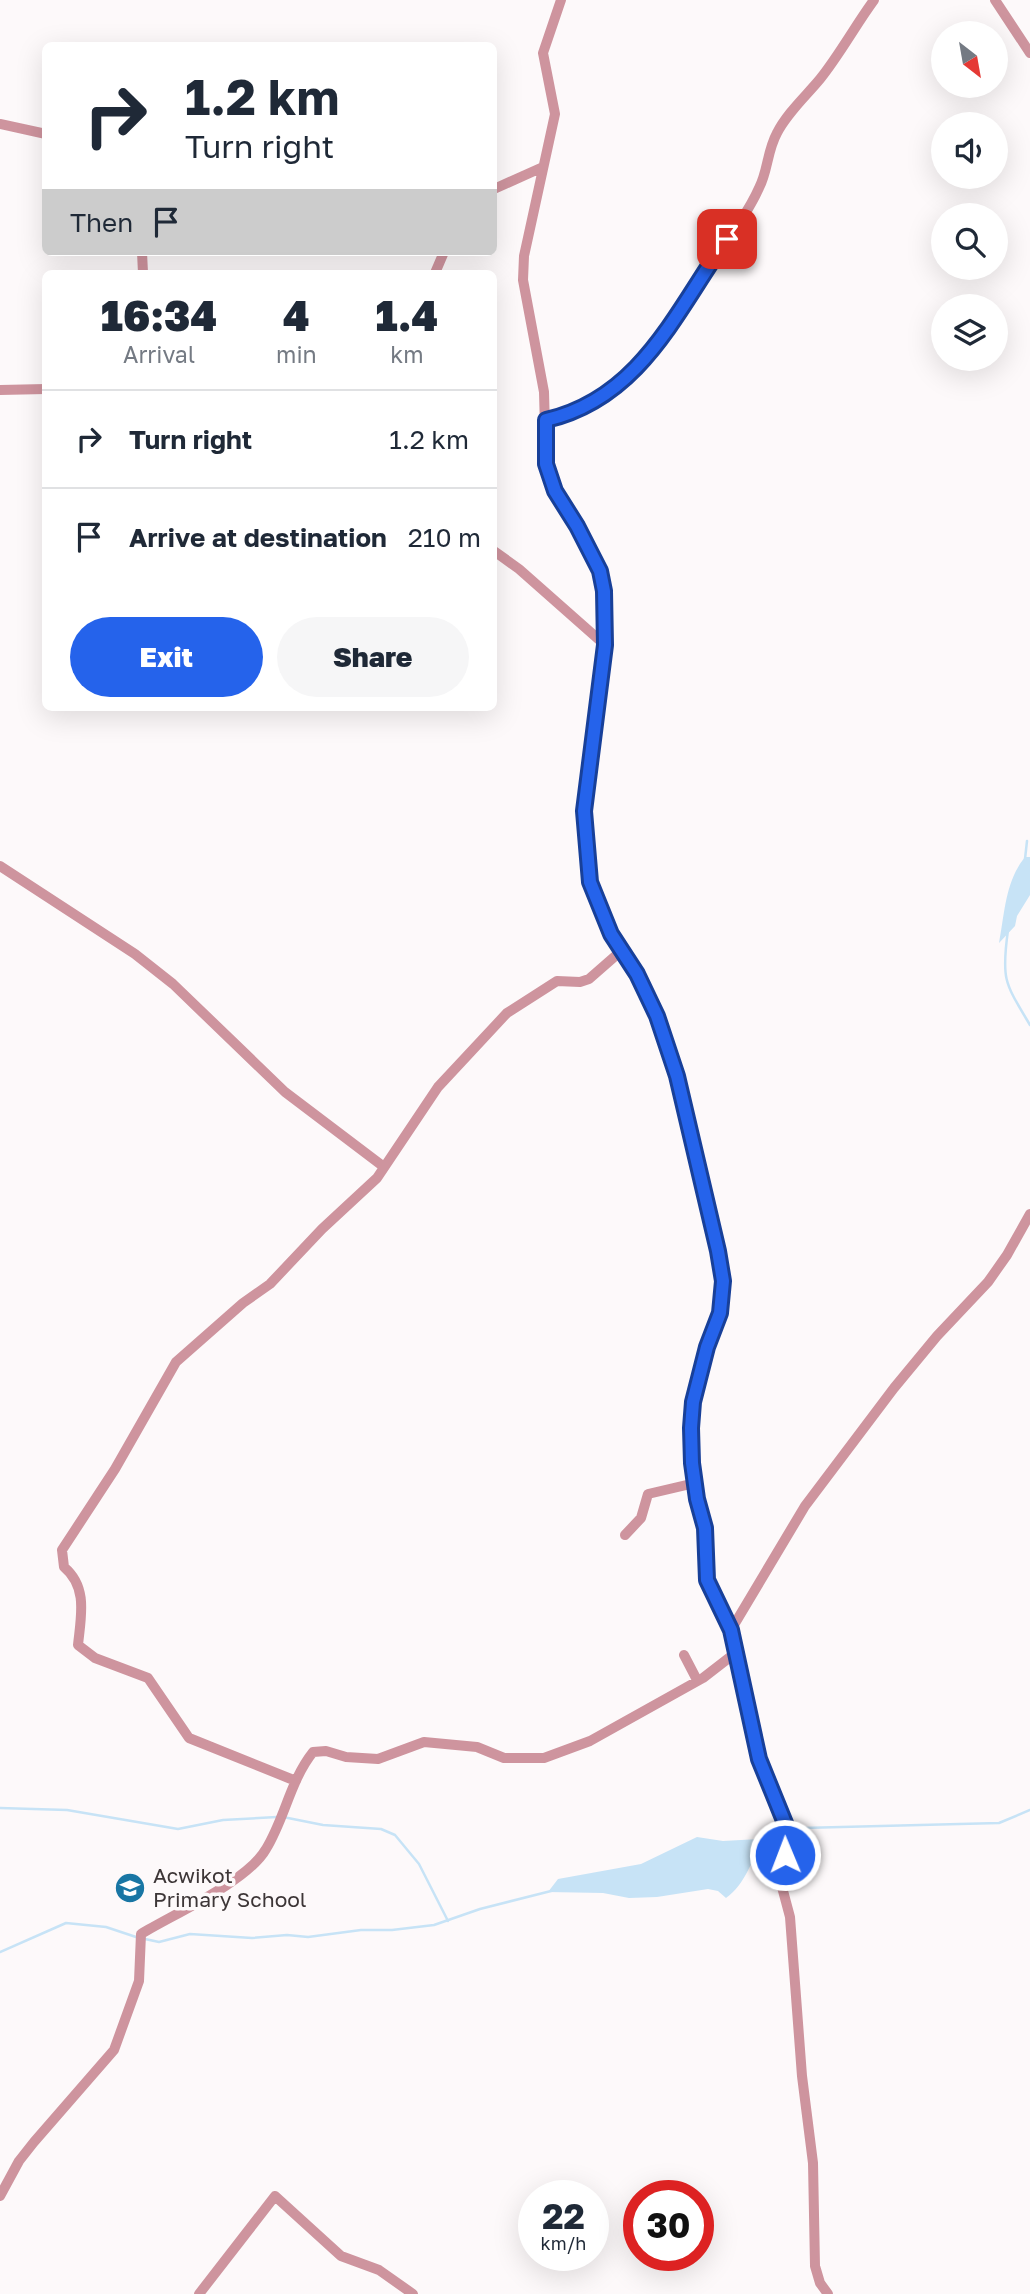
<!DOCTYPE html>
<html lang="en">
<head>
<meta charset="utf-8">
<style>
	:root { --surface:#fff; --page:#f6f6f7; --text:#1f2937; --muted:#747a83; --line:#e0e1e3; --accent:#2563eb }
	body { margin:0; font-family:"Golos Text",sans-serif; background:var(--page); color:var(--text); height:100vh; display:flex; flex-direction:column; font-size:26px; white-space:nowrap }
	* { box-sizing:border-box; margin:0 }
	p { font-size:23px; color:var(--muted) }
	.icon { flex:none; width:38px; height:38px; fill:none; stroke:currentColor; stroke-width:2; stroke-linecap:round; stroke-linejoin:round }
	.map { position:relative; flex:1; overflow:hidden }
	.details { position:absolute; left:42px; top:270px; width:455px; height:441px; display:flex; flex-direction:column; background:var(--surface); border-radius:10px; box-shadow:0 7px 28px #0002 }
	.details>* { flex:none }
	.banner { position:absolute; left:42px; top:42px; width:455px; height:214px; border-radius:10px; box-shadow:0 7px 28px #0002; background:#fff; color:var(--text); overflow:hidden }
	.needle { width:46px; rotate:149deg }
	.fabs { position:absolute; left:931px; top:21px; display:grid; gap:14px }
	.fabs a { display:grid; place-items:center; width:77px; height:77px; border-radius:50%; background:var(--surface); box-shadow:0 7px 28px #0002; font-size:35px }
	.speed { position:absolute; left:518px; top:2180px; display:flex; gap:14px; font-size:35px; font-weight:700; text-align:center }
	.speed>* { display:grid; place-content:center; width:91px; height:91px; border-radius:50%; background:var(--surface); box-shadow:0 7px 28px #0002; line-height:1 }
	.speed small { font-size:18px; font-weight:400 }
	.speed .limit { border:10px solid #d22; background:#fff; color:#111 }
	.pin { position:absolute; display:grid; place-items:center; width:60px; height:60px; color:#fff; margin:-30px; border-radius:14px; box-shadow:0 4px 10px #0006 }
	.me { position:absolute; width:77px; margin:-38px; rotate:359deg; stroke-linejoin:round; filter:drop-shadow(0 0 5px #0008) }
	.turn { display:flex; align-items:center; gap:24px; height:147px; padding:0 28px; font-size:32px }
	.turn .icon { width:91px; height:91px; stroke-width:2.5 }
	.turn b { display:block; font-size:49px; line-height:60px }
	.then { display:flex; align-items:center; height:66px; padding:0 28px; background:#0003; gap:14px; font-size:26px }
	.eta { display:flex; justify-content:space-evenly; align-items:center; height:119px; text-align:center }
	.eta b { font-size:42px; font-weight:800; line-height:49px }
	.button { display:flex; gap:14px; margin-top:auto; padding:14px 28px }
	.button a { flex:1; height:80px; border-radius:42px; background:var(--accent); color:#fff; font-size:28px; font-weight:800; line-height:80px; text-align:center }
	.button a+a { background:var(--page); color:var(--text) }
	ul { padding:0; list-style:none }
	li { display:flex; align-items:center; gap:21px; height:98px; padding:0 28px; border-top:2px solid var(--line) }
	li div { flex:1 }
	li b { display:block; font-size:26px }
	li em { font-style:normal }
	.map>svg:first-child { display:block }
	.water { fill:#c7e3f6 }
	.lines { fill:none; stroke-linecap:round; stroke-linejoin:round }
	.stream { stroke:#c7e3f6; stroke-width:2.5 }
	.minor { stroke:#ce949e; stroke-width:10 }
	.route-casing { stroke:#184099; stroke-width:18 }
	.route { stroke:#2563eb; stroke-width:12 }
	.labels { text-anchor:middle; stroke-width:7; stroke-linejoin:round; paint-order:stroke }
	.poi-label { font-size:21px; fill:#3d3637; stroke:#fdf9fa; text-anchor:start }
</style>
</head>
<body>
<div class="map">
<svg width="1030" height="2294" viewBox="0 0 1030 2294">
	<rect width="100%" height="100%" fill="#fdf9fa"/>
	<path class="water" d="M1025 857H1030V895L1017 916 1015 926 999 943C1005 912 1005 882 1025 857Z
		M697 1837 723 1841 759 1839 763 1844C750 1861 746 1884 726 1898L718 1891 708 1889 657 1897 629 1898 603 1893 548 1892 558 1879 641 1864Z"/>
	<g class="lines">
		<path class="stream" d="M1025 859 1027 841
			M1008 930C1001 980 1005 983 1030 1025
			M0 1808 67 1810 178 1829 223 1820 277 1817
			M283 1817 323 1825 381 1829 395 1835 419 1864 448 1921
			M790 1831 802 1828 999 1823 1030 1810
			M757 1848 773 1835 784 1832
			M145 1939 159 1942 190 1934 252 1938 287 1935 308 1937 361 1930H392L434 1925 480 1909 551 1891
			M0 1952 66 1923 106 1927 139 1938"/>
		<path class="minor" d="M561 0 543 53 555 114 524 256 523 280 544 392 546 464 555 491 577 526 600 571 604 591 605 645 585 812 587 857 595 900 611 934 637 974 657 1016 677 1075 718 1251 723 1281 720 1313 707 1347 693 1402 691 1428 692 1463 697 1499 705 1528 707 1580 731 1630 759 1759 789 1833 782 1887 790 1917 802 2076 813 2163 815 2266 820 2283 828 2294
			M995 0 1030 53
			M0 124 46 134
			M494 189 543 167
			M142 252 143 273
			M435 273 444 252
			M0 390 46 389
			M546 420C631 401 663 334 707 268 725 242 746 217 759 188 768 171 767 151 777 133 787 113 806 96 820 79 840 54 855 26 874 0
			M494 551 519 569 605 645
			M0 866 135 954 173 984 285 1092 384 1167
			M625 1535 641 1518 648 1494 695 1483
			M731 1630 805 1506 894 1388 937 1336 988 1282 1007 1255 1030 1214
			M684 1655 697 1680
			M296 1781 189 1738 148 1678 95 1658 78 1645C81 1616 88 1587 64 1567L62 1550 115 1469 176 1362 243 1303 270 1284 322 1229 377 1178 438 1087 507 1013 557 981 580 982 589 979 621 951
			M0 2196 19 2161 34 2142 114 2050 139 1981 141 1934C174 1914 248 1881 266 1849 285 1818 290 1781 313 1752L326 1751 346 1757 378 1759 424 1742 477 1747 504 1758H544L590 1741 703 1678 734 1654
			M199 2294 275 2196 341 2256 379 2270 413 2294"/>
	</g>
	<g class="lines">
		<g class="route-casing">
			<path id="route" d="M727 239C676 311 641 398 546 420V464L555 491 577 526 600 571 604 591 605 645 584 811 590 882 611 934 637 974 657 1016 677 1076 718 1251 723 1281 720 1313 707 1347 693 1402 691 1428 692 1463 697 1499 705 1528 707 1580 731 1630 759 1759 789 1833 785 1855"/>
		</g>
		<use href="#route" class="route"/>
	</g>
	<defs>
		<g id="school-disc" transform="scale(1.575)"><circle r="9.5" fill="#1976a4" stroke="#fdf9fa"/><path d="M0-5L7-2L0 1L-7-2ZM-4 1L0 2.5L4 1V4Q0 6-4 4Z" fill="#fff"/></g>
	</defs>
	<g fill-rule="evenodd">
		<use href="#school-disc" x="130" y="1888"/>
	</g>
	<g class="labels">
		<g class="poi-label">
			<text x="153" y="1883">Acwikot<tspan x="153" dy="24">Primary School</tspan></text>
		</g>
	</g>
</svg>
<div class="fabs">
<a><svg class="needle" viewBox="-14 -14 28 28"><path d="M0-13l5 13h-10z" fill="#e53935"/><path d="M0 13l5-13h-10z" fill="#747a83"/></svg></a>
<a><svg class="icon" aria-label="sound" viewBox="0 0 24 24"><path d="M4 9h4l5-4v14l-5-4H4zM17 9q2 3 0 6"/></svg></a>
<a><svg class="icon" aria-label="search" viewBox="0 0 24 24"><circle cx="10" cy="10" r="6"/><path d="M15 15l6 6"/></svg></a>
<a><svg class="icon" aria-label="layers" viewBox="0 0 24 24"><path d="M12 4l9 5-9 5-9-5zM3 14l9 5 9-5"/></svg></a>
</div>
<div class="speed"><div>22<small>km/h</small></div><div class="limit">30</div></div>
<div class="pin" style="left:727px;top:239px;background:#d93025"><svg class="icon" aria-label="arrive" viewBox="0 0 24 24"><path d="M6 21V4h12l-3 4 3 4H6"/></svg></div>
<svg class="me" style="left:785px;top:1855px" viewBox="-20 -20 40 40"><circle r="17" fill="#2563eb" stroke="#fff" stroke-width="3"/><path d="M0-11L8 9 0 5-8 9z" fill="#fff"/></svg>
<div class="banner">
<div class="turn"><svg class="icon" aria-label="right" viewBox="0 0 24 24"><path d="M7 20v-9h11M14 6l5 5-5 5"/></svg><div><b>1.2 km</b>Turn right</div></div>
<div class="then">Then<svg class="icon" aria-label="arrive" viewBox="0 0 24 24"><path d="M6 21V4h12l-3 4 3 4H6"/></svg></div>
</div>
<section class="details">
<div class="eta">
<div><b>16:34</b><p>Arrival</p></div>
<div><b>4</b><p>min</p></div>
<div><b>1.4</b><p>km</p></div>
</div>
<ul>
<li><svg class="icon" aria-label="right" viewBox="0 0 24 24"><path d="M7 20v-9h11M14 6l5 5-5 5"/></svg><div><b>Turn right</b></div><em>1.2 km</em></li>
<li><svg class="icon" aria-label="arrive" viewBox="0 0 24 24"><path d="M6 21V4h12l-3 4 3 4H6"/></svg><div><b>Arrive at destination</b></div><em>210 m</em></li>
</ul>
<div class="button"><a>Exit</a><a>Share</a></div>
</section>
</div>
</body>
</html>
